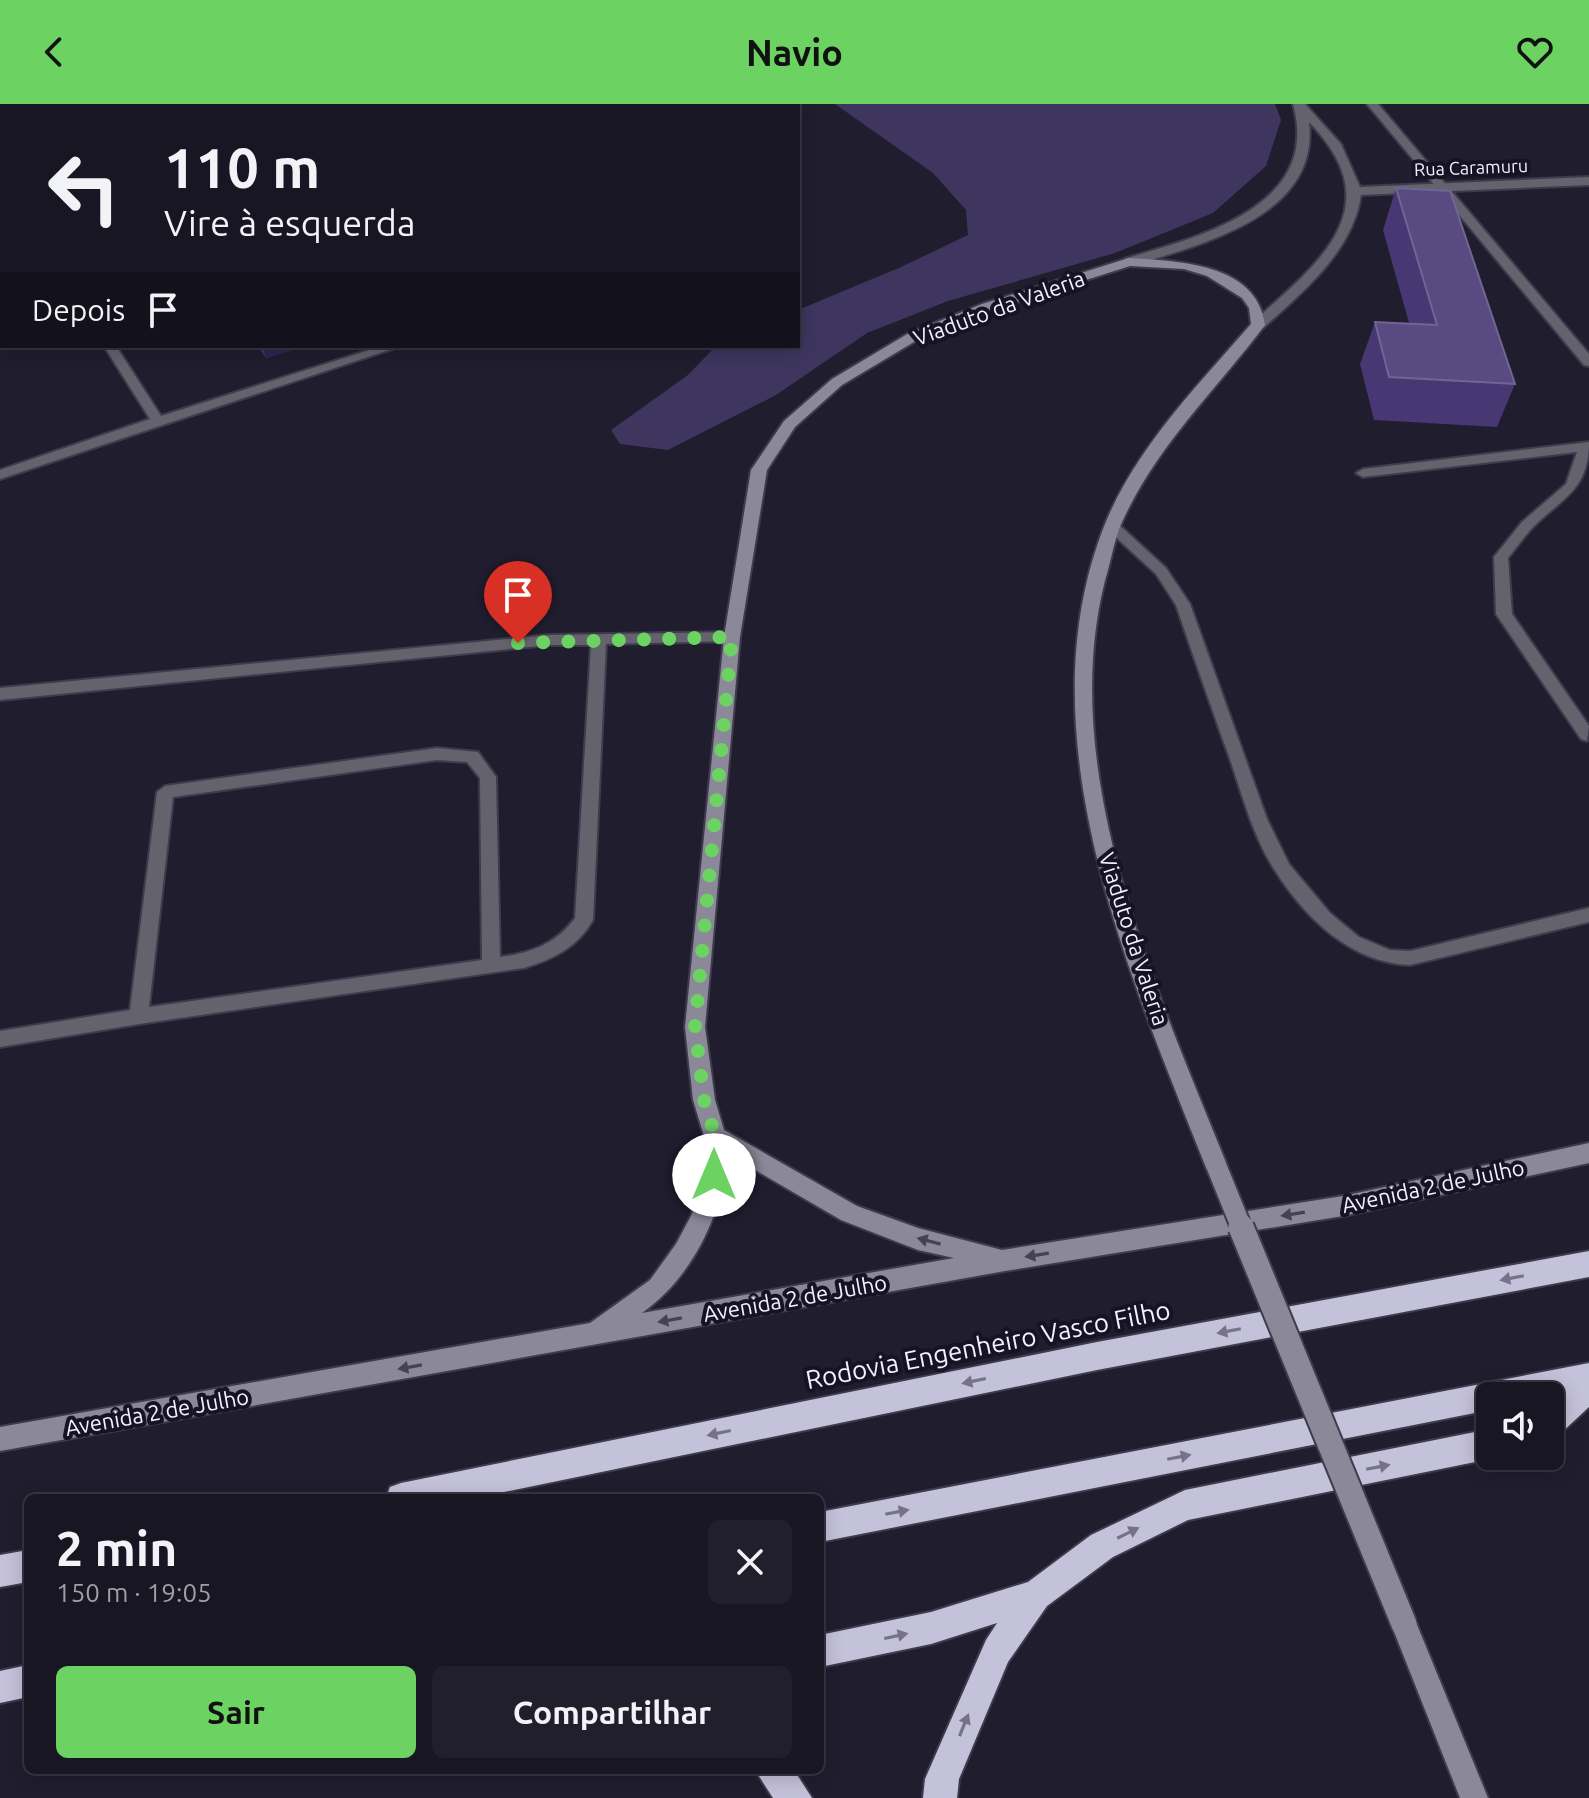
<!DOCTYPE html>
<html lang="pt">
<head>
<meta charset="utf-8">
<style>
	:root { --surface:#181623; --page:#211f2b; --text:#f1f3f6; --muted:#9f9fa6; --line:#363541; --accent:#6cd362 }
	body { margin:0; font-family:Ubuntu,sans-serif; background:var(--page); color:var(--text); height:100vh; display:flex; flex-direction:column; font-size:30px; white-space:nowrap }
	* { box-sizing:border-box; margin:0 }
	p { font-size:26px; color:var(--muted) }
	.icon { flex:none; width:44px; height:44px; fill:none; stroke:currentColor; stroke-width:2; stroke-linecap:round; stroke-linejoin:round }
	.map { position:relative; flex:1; overflow:hidden }
	.panel { position:absolute; left:24px; top:1390px; width:800px; height:280px; display:flex; flex-direction:column; background:var(--surface); border-radius:12px; box-shadow:0 4px 20px #0003,0 0 0 2px var(--line) }
	.panel>* { flex:none }
	.banner { position:absolute; left:0px; top:0px; width:800px; height:244px; box-shadow:0 4px 20px #0003,0 0 0 2px var(--line); background:#181623; color:var(--text); overflow:hidden }
	.tools { position:absolute; left:1476px; top:1278px; display:grid; gap:16px }
	.tools a { display:grid; place-items:center; width:88px; height:88px; border-radius:12px; background:var(--surface); box-shadow:0 4px 20px #0003,0 0 0 2px var(--line); font-size:40px }
	.pin { position:absolute; display:grid; place-items:center; width:68px; height:68px; color:#fff; margin:-82px -34px; border-radius:50% 50% 50% 0; rotate:-45deg; box-shadow:0 0 8px #0007 }
	.pin .icon { rotate:45deg }
	.me { position:absolute; width:88px; margin:-44px; rotate:0deg; stroke-linejoin:round; filter:drop-shadow(0 0 6px #0008) }
	.turn { display:flex; align-items:center; gap:28px; height:168px; padding:0 32px; font-size:36px }
	.turn .icon { width:104px; height:104px; stroke-width:2.5 }
	.turn b { display:block; font-size:56px; line-height:68px }
	.then { display:flex; align-items:center; height:76px; padding:0 32px; background:#0003; gap:16px; font-size:30px }
	.round { display:grid; place-items:center; flex:none; width:84px; height:84px; border-radius:12px; background:var(--page) }
	.head { display:flex; align-items:center; justify-content:space-between; height:136px; padding:0 32px }
	h1 { font-size:48px; font-weight:600; line-height:60px }
	.action { display:flex; gap:16px; margin-top:auto; padding:16px 32px }
	.action a { flex:1; height:92px; border-radius:12px; background:var(--accent); color:#111; font-size:32px; font-weight:600; line-height:92px; text-align:center }
	.action a+a { background:var(--page); color:var(--text) }
	header { display:flex; justify-content:space-between; align-items:center; height:104px; padding:0 32px; background:var(--accent); color:#111; font-size:36px; font-weight:600 }
	.map>svg:first-child { display:block }
	.green { fill:#3e365f }
	.lines { fill:none; stroke-linecap:round; stroke-linejoin:round }
	.service-casing { stroke:#3d3b4c; stroke-width:4 }
	.minor-casing { stroke:#3d3b4c; stroke-width:4 }
	.secondary-casing { stroke:#3d3b4c; stroke-width:4 }
	.motorway-casing { stroke:#3d3b4c; stroke-width:4 }
	.service { fill:#64626d; fill-rule:evenodd }
	.minor { fill:#64626d; fill-rule:evenodd }
	.secondary { fill:#8b8899; fill-rule:evenodd }
	.motorway { fill:#c4c1da; fill-rule:evenodd }
	.secondary-bridge-far1-casing { stroke:#3d3b4c; stroke-width:24; stroke-linecap:butt }
	.secondary-bridge-casing { stroke:#3d3b4c; stroke-width:29; stroke-linecap:butt }
	.secondary-bridge-far1 { stroke:#8b8899; stroke-width:20 }
	.secondary-bridge { stroke:#8b8899; stroke-width:25 }
	.wall { fill:#473772 }
	.shaded-wall { fill:#302451 }
	.building { fill:#594b81; stroke:#716594; stroke-width:2 }
	.oneway { fill:#454253 }
	.oneway2 { fill:#767389 }
	.route { stroke:#6cd362; stroke-width:14; stroke-dasharray:0 25.2 }
	.labels { text-anchor:middle; stroke-width:8; stroke-linejoin:round; paint-order:stroke }
	.far-street-label { font-size:18px; fill:#f2f1fe; stroke:#171325 }
	.street-label { font-size:22px; fill:#f2f1fe; stroke:#171325 }
	.near-street-label { font-size:26px; fill:#f2f1fe; stroke:#171325 }
</style>
</head>
<body>
<header><svg class="icon" aria-label="back" viewBox="0 0 24 24"><path d="M15 5l-7 7 7 7"/></svg>Navio<svg class="icon" aria-label="heart" viewBox="0 0 24 24"><path d="M12 20l-8-8c-3-5 5-10 8-4 3-6 11-1 8 4z"/></svg></header>
<div class="map">
<svg width="1589" height="1694" viewBox="0 0 1589 1694">
	<rect width="100%" height="100%" fill="#201d2f"/>
	<path class="green" d="M835 0H1275L1281 16 1266 62 1213 109 1115 149 948 197 867 229 776 291 668 346 620 340 611 326 688 271 715 243 798 242V206L901 163 968 131 966 106 933 69Z"/>
	<g class="lines">
		<g class="service-casing">
			<path id="service" d="M1367 0H1378L1589 250V262L1584 261Z
				M0 65H2V74H0Z
				M104 242H116L161 312 382 242H401L0 375V366L150 315Z
				M1589 338C1589 386 1562 394 1532 424 1524 433 1516 444 1508 454L1512 510 1589 622 1587 637 1581 635 1496 510 1494 453 1522 418 1566 380 1577 348 1363 373 1356 369 1363 365Z
				M1112 417 1117 419 1166 464 1190 500 1267 715 1289 760 1330 809 1359 833 1390 846 1410 847 1589 804V818L1410 861C1352 859 1306 815 1276 768 1255 737 1244 697 1232 661 1213 608 1194 554 1176 501L1156 470 1107 425 1105 422Z
				M732 528 740 533 737 537 606 540 593 816C577 844 553 855 524 864L139 920 0 943V927L130 906 157 688 165 682 437 644 478 648 496 673 500 853C531 849 556 840 575 814L591 541H549L0 596V584L549 531ZM437 656 467 658 480 674 482 856 149 903 173 693Z"/>
		</g>
		<g class="minor-casing">
			<path id="minor" d="M1293 0H1305L1341 40 1360 83 1589 73V81L1361 91C1353 147 1303 188 1263 224H1253V218C1320 158 1392 103 1309 18 1320 112 1202 140 1134 161H1124V155C1197 133 1322 104 1293 0Z"/>
		</g>
		<g class="secondary-casing">
			<path id="secondary" d="M1129 154C1178 157 1257 159 1265 221 1216 286 1158 340 1123 416 1116 430 1113 447 1109 462 1051 657 1155 882 1227 1061L1224 1068 1216 1071 1208 1068 1205 1061C1128 867 1022 628 1105 420 1136 344 1198 281 1251 220L1249 204 1242 194 1207 172 1184 165 1130 162 992 206 919 235 842 281 795 323 767 366 740 533 705 923 715 996 724 1026 857 1102 918 1124 1002 1146 1343 1092 1589 1039V1059L1343 1112 1005 1167 0 1347V1323L590 1219 650 1176 676 1140 692 1110 703 1071 704 1032 693 996 685 923 724 533 751 366 784 317 832 275 909 229 982 200ZM726 1049 841 1116 918 1146 954 1154 642 1209C691 1174 724 1111 726 1049Z
				M1404 1507 1413 1511 1488 1694H1460L1391 1520 1395 1511Z"/>
		</g>
		<g class="motorway-casing">
			<path id="motorway" d="M1589 1147V1173L1097 1266 475 1394H386L390 1383 401 1379 1097 1238Z
				M1589 1259V1303L1560 1330 1550 1335V1300L1557 1293 1490 1292V1306L820 1438V1408Z
				M1490 1325V1352H1497L1490 1355 1188 1416 1113 1453 1047 1502 1008 1558 959 1675 957 1694H923L925 1675 986 1536 997 1519 931 1540 820 1563V1531L931 1508 1028 1478 1091 1431 1185 1386Z
				M28 1446V1478L0 1483V1451Z
				M28 1561V1593L0 1599V1567Z
				M755 1666H794L812 1694H773Z"/>
		</g>
		<use href="#service" class="service"/>
		<use href="#minor" class="minor"/>
		<use href="#secondary" class="secondary"/>
		<use href="#motorway" class="motorway"/>
		<g class="secondary-bridge-far1-casing">
			<path id="secondary-bridge-far1" d="M1216 1061 1242 1125"/>
		</g>
		<g class="secondary-bridge-casing">
			<path id="secondary-bridge" d="M1241 1123 1404 1520"/>
		</g>
		<use href="#secondary-bridge-far1" class="secondary-bridge-far1"/>
		<use href="#secondary-bridge" class="secondary-bridge"/>
	</g>
	<path class="wall" d="M90 0H668L670 2H92Z
		M1396 84 1515 280 1497 323 1374 316 1360 260 1375 218 1409 219 1383 126Z
		M258 242H307L266 254Z"/>
	<path class="shaded-wall" d="M262 242H307L266 254Z"/>
	<path class="building" d="M104 0H668L670 2H105Z
		M1396 84 1450 87 1515 280 1389 273 1375 218 1437 221Z"/>
	<defs><path id="oneway-solid" d="M-6-.8H1V-3.2L6.5 0L1 3.2V.8H-6Z" transform="scale(2)"/></defs>
	<g class="oneway">
		<use href="#oneway-solid" transform="translate(1293 1110) rotate(171)"/>
		<use href="#oneway-solid" transform="translate(929 1137) rotate(-165)"/>
		<use href="#oneway-solid" transform="translate(1037 1151) rotate(171)"/>
		<use href="#oneway-solid" transform="translate(670 1216) rotate(170)"/>
		<use href="#oneway-solid" transform="translate(410 1263) rotate(170)"/>
	</g>
	<g class="oneway2">
		<use href="#oneway-solid" transform="translate(1512 1174) rotate(169)"/>
		<use href="#oneway-solid" transform="translate(1229 1227) rotate(169)"/>
		<use href="#oneway-solid" transform="translate(974 1277) rotate(168)"/>
		<use href="#oneway-solid" transform="translate(719 1329) rotate(168)"/>
		<use href="#oneway-solid" transform="translate(1179 1353) rotate(-11)"/>
		<use href="#oneway-solid" transform="translate(1378 1363) rotate(-11)"/>
		<use href="#oneway-solid" transform="translate(897 1408) rotate(-11)"/>
		<use href="#oneway-solid" transform="translate(1128 1429) rotate(-26)"/>
		<use href="#oneway-solid" transform="translate(896 1532) rotate(-12)"/>
		<use href="#oneway-solid" transform="translate(964 1621) rotate(-68)"/>
	</g>
	<g class="lines">
		<path class="route" d="M518 539 732 533 695 923 704 996 715 1032 714 1071"/>
	</g>
	<g class="labels">
		<g class="far-street-label">
			<text transform="translate(1471 64) rotate(-2)" y="6">Rua Caramuru</text>
		</g>
		<g class="street-label">
			<text transform="translate(999 204) rotate(-20)" y="8">Viaduto da Valeria</text>
			<text transform="translate(1134 835) rotate(72)" y="8">Viaduto da Valeria</text>
			<text transform="translate(1433 1082) rotate(-12)" y="8">Avenida 2 de Julho</text>
			<text transform="translate(795 1194) rotate(-10)" y="8">Avenida 2 de Julho</text>
			<text transform="translate(157 1308) rotate(-10)" y="8">Avenida 2 de Julho</text>
		</g>
		<g class="near-street-label">
			<text transform="translate(988 1241) rotate(-11)" y="9">Rodovia Engenheiro Vasco Filho</text>
		</g>
	</g>
</svg>
<div class="tools">
<a><svg class="icon" aria-label="sound" viewBox="0 0 24 24"><path d="M4 9h4l5-4v14l-5-4H4zM17 9q2 3 0 6"/></svg></a>
</div>
<div class="pin" style="left:518px;top:539px;background:#d93025"><svg class="icon" aria-label="arrive" viewBox="0 0 24 24"><path d="M6 21V4h12l-3 4 3 4H6"/></svg></div>
<svg class="me" style="left:714px;top:1071px" viewBox="-20 -20 40 40"><circle r="19" fill="#fff"/><path d="M0-13L10 11 0 6-10 11z" fill="#6cd362"/></svg>
<div class="banner">
<div class="turn"><svg class="icon" aria-label="left" viewBox="0 0 24 24"><path d="M17 20v-9H6M10 6l-5 5 5 5"/></svg><div><b>110 m</b>Vire à esquerda</div></div>
<div class="then">Depois<svg class="icon" aria-label="arrive" viewBox="0 0 24 24"><path d="M6 21V4h12l-3 4 3 4H6"/></svg></div>
</div>
<section class="panel">
<div class="head"><div><h1>2 min</h1><p>150 m · 19:05</p></div><a class="round"><svg class="icon" aria-label="close" viewBox="0 0 24 24"><path d="M6 6l12 12M18 6L6 18"/></svg></a></div>
<div class="action"><a>Sair</a><a>Compartilhar</a></div>
</section>
</div>
</body>
</html>
